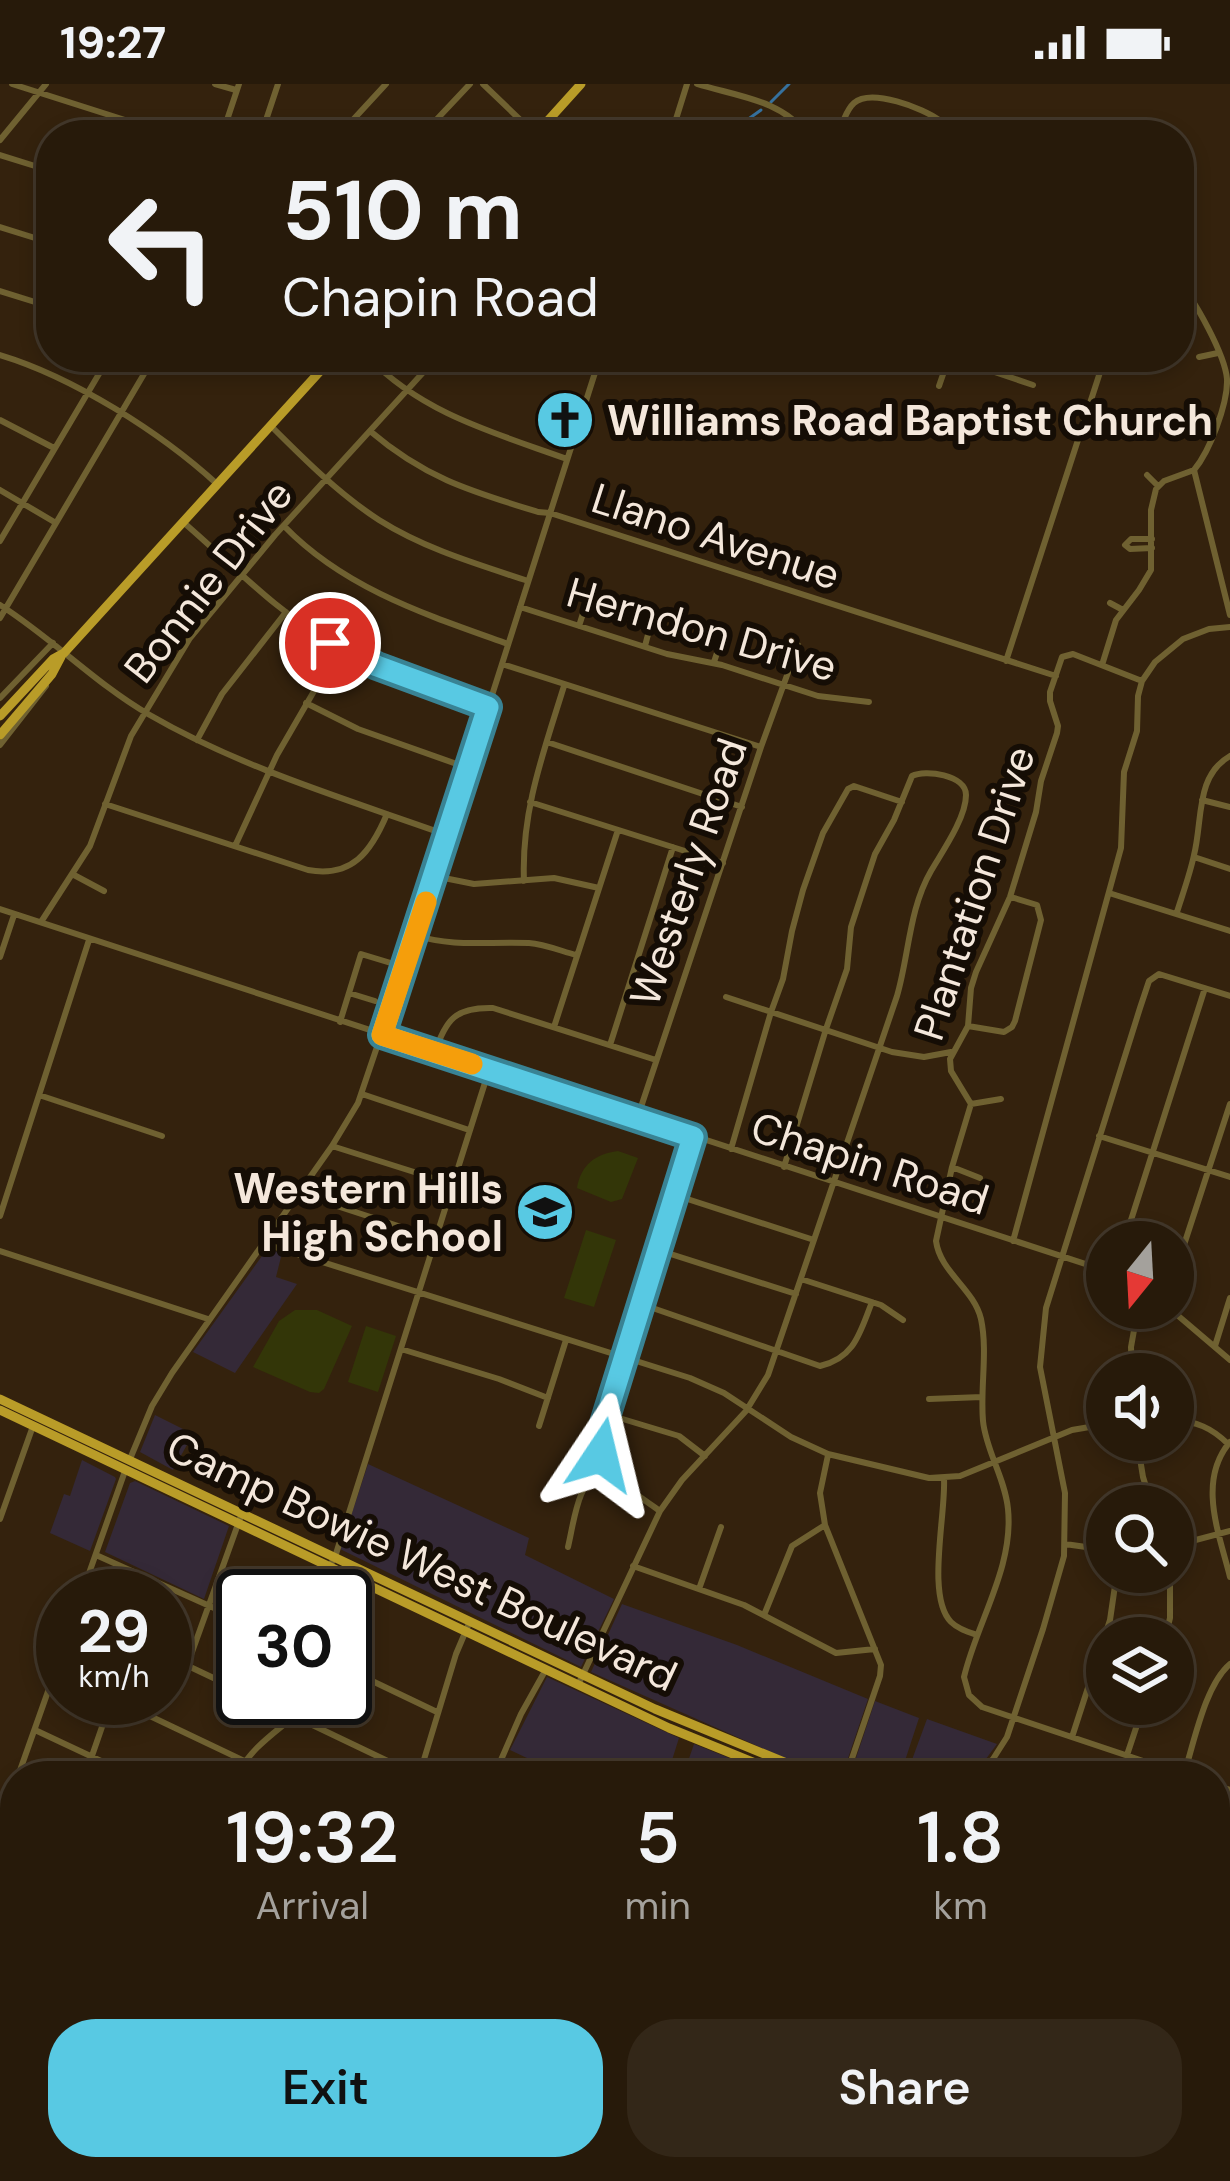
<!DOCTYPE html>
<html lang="en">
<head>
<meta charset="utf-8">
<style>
	:root { --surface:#271a0a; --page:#332718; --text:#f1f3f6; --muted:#a4a19c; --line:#43382b; --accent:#58c9e3 }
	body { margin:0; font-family:"DM Sans",sans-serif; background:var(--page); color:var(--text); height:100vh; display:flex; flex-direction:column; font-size:45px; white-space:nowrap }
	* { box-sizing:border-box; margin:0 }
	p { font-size:39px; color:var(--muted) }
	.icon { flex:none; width:66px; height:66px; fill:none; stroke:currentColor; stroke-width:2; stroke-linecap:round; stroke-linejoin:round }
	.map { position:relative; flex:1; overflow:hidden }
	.side { position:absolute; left:0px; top:1677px; width:1230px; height:420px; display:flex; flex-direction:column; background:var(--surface); border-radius:48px 48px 0 0; box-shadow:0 6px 18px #0003,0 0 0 3px var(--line) }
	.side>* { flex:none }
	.banner { position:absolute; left:36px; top:36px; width:1158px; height:252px; border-radius:48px; box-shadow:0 6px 18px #0003,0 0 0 3px var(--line); background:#271a0a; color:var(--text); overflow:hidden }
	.needle { width:78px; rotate:198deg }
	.buttons { position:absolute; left:1086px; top:1137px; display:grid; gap:24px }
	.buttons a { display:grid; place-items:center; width:108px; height:108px; border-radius:50%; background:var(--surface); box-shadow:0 6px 18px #0003,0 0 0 3px var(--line); font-size:60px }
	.speed { position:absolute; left:36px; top:1485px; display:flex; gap:24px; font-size:60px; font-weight:700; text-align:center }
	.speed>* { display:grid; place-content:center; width:156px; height:156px; border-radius:50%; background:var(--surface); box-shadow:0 6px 18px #0003,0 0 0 3px var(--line); line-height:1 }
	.speed small { font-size:30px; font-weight:400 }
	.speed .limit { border:6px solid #111; border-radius:18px; background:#fff; color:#111 }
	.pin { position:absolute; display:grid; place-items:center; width:102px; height:102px; color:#fff; margin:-51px; border:6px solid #fff; border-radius:50%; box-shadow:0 3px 12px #0007 }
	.me { position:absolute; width:132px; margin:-66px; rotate:10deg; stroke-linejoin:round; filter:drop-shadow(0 0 9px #0008) }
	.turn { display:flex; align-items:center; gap:42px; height:252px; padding:0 48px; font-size:54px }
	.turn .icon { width:156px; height:156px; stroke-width:2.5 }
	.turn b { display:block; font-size:84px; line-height:102px }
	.eta { display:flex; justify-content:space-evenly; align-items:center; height:204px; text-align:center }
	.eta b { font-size:72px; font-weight:600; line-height:84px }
	.cta { display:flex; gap:24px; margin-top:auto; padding:24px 48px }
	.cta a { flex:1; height:138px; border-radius:48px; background:var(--accent); color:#111; font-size:48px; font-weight:600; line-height:138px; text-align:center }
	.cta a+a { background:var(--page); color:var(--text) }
	.status { display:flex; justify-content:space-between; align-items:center; height:84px; padding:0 60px; background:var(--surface); direction:ltr }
	.status svg { height:33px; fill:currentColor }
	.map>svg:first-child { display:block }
	.commercial { fill:#342937 }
	.green { fill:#333608 }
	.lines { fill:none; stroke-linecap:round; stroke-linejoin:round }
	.stream { stroke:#36719e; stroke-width:3 }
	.minor { stroke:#6f6131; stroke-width:6 }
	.major { stroke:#b99c28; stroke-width:9 }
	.route-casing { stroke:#398394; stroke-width:30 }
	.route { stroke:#58c9e3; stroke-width:21 }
	.slow { stroke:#f59e0b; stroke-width:21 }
	.labels { text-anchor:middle; stroke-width:12; stroke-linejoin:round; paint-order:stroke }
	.poi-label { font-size:42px; font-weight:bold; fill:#f4e7db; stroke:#150d05; text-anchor:start }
	.street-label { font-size:42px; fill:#f4e7db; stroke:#150d05 }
</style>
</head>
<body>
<div class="status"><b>19:27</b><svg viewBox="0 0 49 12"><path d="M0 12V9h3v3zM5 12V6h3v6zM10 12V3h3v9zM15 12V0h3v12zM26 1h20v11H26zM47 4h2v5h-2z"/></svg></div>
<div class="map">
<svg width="1230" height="2097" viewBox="0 0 1230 2097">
	<rect width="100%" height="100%" fill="#34220d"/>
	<path class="commercial" d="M267 1165 282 1169 276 1193 297 1200 235 1289 193 1268Z
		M155 1331 193 1350 173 1386 140 1368Z
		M82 1376 115 1393 116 1395 90 1467 50 1449 64 1410 70 1412Z
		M368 1380 529 1454 525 1471 614 1515 581 1583 340 1465Z
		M135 1397 229 1442 204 1515 105 1468 130 1399Z
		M622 1520 737 1561 868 1615 842 1692H834L780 1672 591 1588Z
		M547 1593 679 1654 667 1692H565L510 1666Z
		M875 1617 919 1634 900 1692H850Z
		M927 1635 997 1660 983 1679 962 1692H906Z
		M694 1660 775 1692H683Z"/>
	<path class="green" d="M618 1067 638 1074 622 1115 611 1118 577 1104C581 1081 595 1070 618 1067Z
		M586 1146 616 1156 594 1223 564 1214Z
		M295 1226H317L352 1242 324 1305 319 1309 310 1308 253 1283 279 1237Z
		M366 1242 396 1252 378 1308 348 1298Z
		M1215 2040 1230 2044V2097H1108L1112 2082H1215Z"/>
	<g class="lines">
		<path class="stream" d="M771 18 789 0
			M734 51 740 41 761 26"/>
		<path class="minor" d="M12 0 172 51
			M215 0 236 6
			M483 0 535 50
			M697 0C736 12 783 16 807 51
			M222 51 239 0
			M261 51 278 0
			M339 51 386 0
			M422 51 470 0
			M671 51 687 0
			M832 51C845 43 843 29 854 19 871 4 923 24 939 36 940 38 951 50 953 51
			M0 56 46 0
			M0 71 51 87
			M0 143 51 159
			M1179 199C1195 216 1225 271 1227 295 1228 319 1210 367 1194 386L1230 531
			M0 207 51 223
			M0 271C73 293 160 348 217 400
			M368 273C423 330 495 349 567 375
			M950 273 1033 301
			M1199 273 1218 269
			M939 302 949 273
			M1173 331 1217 338
			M0 336 54 364
			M271 342C304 375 339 410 379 436 425 465 477 480 528 497
			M370 347C425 394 470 407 538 428L550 429 1056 592
			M1147 391 1158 402
			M0 406 56 439
			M183 438C232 480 277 529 334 560 382 588 436 604 488 623
			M284 442C345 505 427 531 508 560
			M0 457 109 273
			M1152 464 1130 465 1125 461 1131 455H1152
			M1110 519 1123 526
			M0 521C52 554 95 599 148 630 241 684 346 715 447 751
			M520 523 667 570 722 581 818 612 869 618
			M0 534 154 273
			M579 542 586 520
			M645 562 651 539
			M1006 577 1105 273
			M714 578 720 560
			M502 580 761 663
			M1102 581 1116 536 1139 506 1151 486V426L1156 405 1164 397 1194 386
			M1142 597 1073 570 1062 573 1050 608V617L1058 642 1057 649 1041 697 1036 728 1010 813 976 888 971 904 968 942 950 975 951 987 971 1020 952 1083 936 1157C940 1188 974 1205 981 1235 988 1268 980 1304 983 1337 986 1367 1005 1394 1008 1425 1014 1483 977 1538 964 1593L969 1611 982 1623 1188 1692
			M0 614 53 559
			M306 619 358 645 468 684
			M197 656 222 610 286 528
			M547 658 742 723
			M0 661 46 602
			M1202 716 1230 723
			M530 718 723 779
			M105 720 308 786C352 794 371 768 387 730
			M235 762 277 671 339 564
			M1194 773 1230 785
			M74 791 104 807
			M434 792 474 800 554 794 599 804
			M524 797C521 727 544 667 564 602
			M1109 809 1230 847
			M0 825 1107 1187
			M1177 828C1183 809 1190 790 1194 771 1203 736 1195 692 1230 672
			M41 838 90 762 131 652 190 554 275 451 429 282
			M414 851C456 864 487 857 529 859 544 860 561 867 576 871
			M0 873 14 831
			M349 909 375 917
			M726 913 892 968 924 973 951 968
			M340 938 361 870 404 883
			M968 942 1004 948 1012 943 1015 937 1041 836 1037 821 1011 813
			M554 943 618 746
			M610 961 673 763
			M435 968C446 935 456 923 493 924L656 976
			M362 1010 469 1046
			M39 1011 162 1052
			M971 1020 1001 1015
			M637 1035 761 663 798 561
			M1099 1052 1230 1093
			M332 1062 452 1100
			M731 1065 771 928 783 895 792 847 803 806 823 749 848 705 854 702 902 718
			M952 1083 980 1094
			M297 1109 435 1154
			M675 1111 814 1156
			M0 1132 89 856
			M1013 1157 1121 764 1124 688 1137 647 1138 612 1142 597 1155 578 1183 555 1209 545 1230 543
			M1124 1158 1205 904
			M262 1159 690 1294 724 1309 791 1353 828 1370 929 1394 960 1392 1072 1346 1107 1340
			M658 1166 796 1210
			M0 1167 208 1235
			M1173 1183 1181 1170 1230 1020
			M801 1195 881 1221 903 1236
			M641 1220 820 1282C855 1274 860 1248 872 1218
			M1169 1224 1230 1276
			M1215 1262 1230 1214
			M401 1265 499 1295 548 1314
			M1132 1290 1131 1263 1138 1224
			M929 1315 982 1313
			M606 1330 679 1352 705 1372
			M1173 1336C1196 1337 1212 1344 1228 1360
			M539 1342 566 1256
			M1137 1356 1143 1393 1152 1422
			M1230 1358C1197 1397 1219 1449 1230 1493
			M828 1371 820 1409 825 1441 881 1581 880 1592 846 1692
			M130 1375 152 1322 172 1289 332 1062 358 1019 425 821 600 273
			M944 1395C946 1430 926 1513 951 1538 958 1545 968 1548 977 1551
			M1124 1405 1145 1401
			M660 1427C635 1409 604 1392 599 1360L693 1053
			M0 1435 33 1342
			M1065 1460 1107 1466
			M1173 1462 1230 1447
			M568 1463C575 1433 577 1398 605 1382
			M96 1471 243 1537
			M633 1482 744 1521 836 1569 875 1565
			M329 1483 335 1473 489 986
			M699 1505 721 1443
			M81 1512 125 1387
			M764 1531 792 1462 825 1441
			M1165 1554 1170 1534V1488
			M345 1555 369 1504
			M165 1571 243 1608
			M187 1582 242 1429
			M345 1584 437 1628
			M578 1601 660 1427 682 1396 746 1327 768 1291 897 912C909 871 909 825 931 787 942 768 966 734 966 711 966 691 925 685 912 692L894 736 875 770 851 843 847 885 826 945 784 1083
			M112 1614 276 1692
			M256 1614 419 1692 456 1570 470 1537
			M35 1646 133 1692
			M1072 1653 1110 1536 1117 1488
			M1127 1671 1144 1620
			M1184 1690C1194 1659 1205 1601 1230 1580
			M18 1692 63 1565
			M85 1692 112 1614
			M236 1692C257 1654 286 1644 313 1614
			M494 1692 521 1630 545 1587
			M971 1692 993 1675 1007 1653 1043 1545 1064 1472 1065 1409 1040 1283 1046 1224 1140 924 1149 897 1159 890 1230 912
			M1215 1701 1230 1706
			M0 1743 15 1701
			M1215 1759 1230 1764
			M0 1760 15 1766
			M370 2082 397 2097
			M661 2082 664 2097
			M718 2082 721 2097
			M777 2082 780 2097
			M70 2097 73 2082
			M430 2097 435 2082
			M499 2097 504 2082
			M577 2097 583 2082
			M755 2097 829 2082
			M1081 2097 1084 2082"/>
		<path class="major" d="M535 51 581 0
			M0 632 53 575 64 569 333 273
			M0 651 52 590 61 573
			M0 1315 655 1625 818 1692
			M0 1326 669 1644 787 1692
			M1215 1830 1230 1835
			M1215 1842 1230 1847
			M898 2082 903 2097
			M912 2082 915 2097"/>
	</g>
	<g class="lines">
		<g class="route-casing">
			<path id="route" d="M330 559 377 582 488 623 382 951 693 1053 601 1349V1371"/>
		</g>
		<use href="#route" class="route"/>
		<path class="slow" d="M426 818 382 951 472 980"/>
	</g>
	<defs>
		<g id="church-disc" transform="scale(3)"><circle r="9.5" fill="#58c9e3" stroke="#150d05"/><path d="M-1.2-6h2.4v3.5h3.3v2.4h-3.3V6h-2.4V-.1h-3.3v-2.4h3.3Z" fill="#111"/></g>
		<g id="school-disc" transform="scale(3)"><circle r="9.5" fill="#58c9e3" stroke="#150d05"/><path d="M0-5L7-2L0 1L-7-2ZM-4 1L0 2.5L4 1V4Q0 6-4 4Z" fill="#111"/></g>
	</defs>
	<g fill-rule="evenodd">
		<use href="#church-disc" x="565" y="336"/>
		<use href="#school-disc" x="545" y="1128"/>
	</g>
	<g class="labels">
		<g class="poi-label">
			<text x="607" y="351">Williams Road Baptist Church</text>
			<text x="503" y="1119" text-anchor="end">Western Hills<tspan x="503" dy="48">High School</tspan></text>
		</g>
		<g class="street-label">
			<text transform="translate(716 452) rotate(18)" y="15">Llano Avenue</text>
			<text transform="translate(208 497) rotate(-52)" y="15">Bonnie Drive</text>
			<text transform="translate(702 545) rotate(16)" y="15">Herndon Drive</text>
			<text transform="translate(688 788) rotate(-71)" y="15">Westerly Road</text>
			<text transform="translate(974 809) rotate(-72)" y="15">Plantation Drive</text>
			<text transform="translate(870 1079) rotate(18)" y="15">Chapin Road</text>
			<text transform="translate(422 1477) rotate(25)" y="15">Camp Bowie West Boulevard</text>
		</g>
	</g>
</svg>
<div class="buttons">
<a><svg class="needle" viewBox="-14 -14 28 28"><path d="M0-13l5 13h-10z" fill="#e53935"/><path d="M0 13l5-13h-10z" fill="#a4a19c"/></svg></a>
<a><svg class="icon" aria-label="sound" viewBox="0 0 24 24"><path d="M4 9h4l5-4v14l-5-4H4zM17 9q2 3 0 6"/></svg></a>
<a><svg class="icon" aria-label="search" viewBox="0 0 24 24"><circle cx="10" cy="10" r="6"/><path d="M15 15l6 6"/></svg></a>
<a><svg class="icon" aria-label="layers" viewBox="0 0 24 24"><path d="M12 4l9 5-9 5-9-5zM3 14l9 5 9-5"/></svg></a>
</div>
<div class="speed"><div>29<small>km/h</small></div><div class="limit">30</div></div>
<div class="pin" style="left:330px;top:559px;background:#d93025"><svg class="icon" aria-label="arrive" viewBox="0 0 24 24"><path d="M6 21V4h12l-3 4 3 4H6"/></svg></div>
<svg class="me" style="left:601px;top:1371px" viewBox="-20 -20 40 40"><path d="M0-17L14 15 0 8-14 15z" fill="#58c9e3" stroke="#fff" stroke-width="4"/></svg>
<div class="banner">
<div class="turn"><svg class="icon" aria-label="left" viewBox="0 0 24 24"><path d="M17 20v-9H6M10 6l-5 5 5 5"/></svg><div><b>510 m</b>Chapin Road</div></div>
</div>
<section class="side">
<div class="eta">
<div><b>19:32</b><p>Arrival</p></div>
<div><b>5</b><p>min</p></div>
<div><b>1.8</b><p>km</p></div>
</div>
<div class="cta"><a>Exit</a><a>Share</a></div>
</section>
</div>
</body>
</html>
